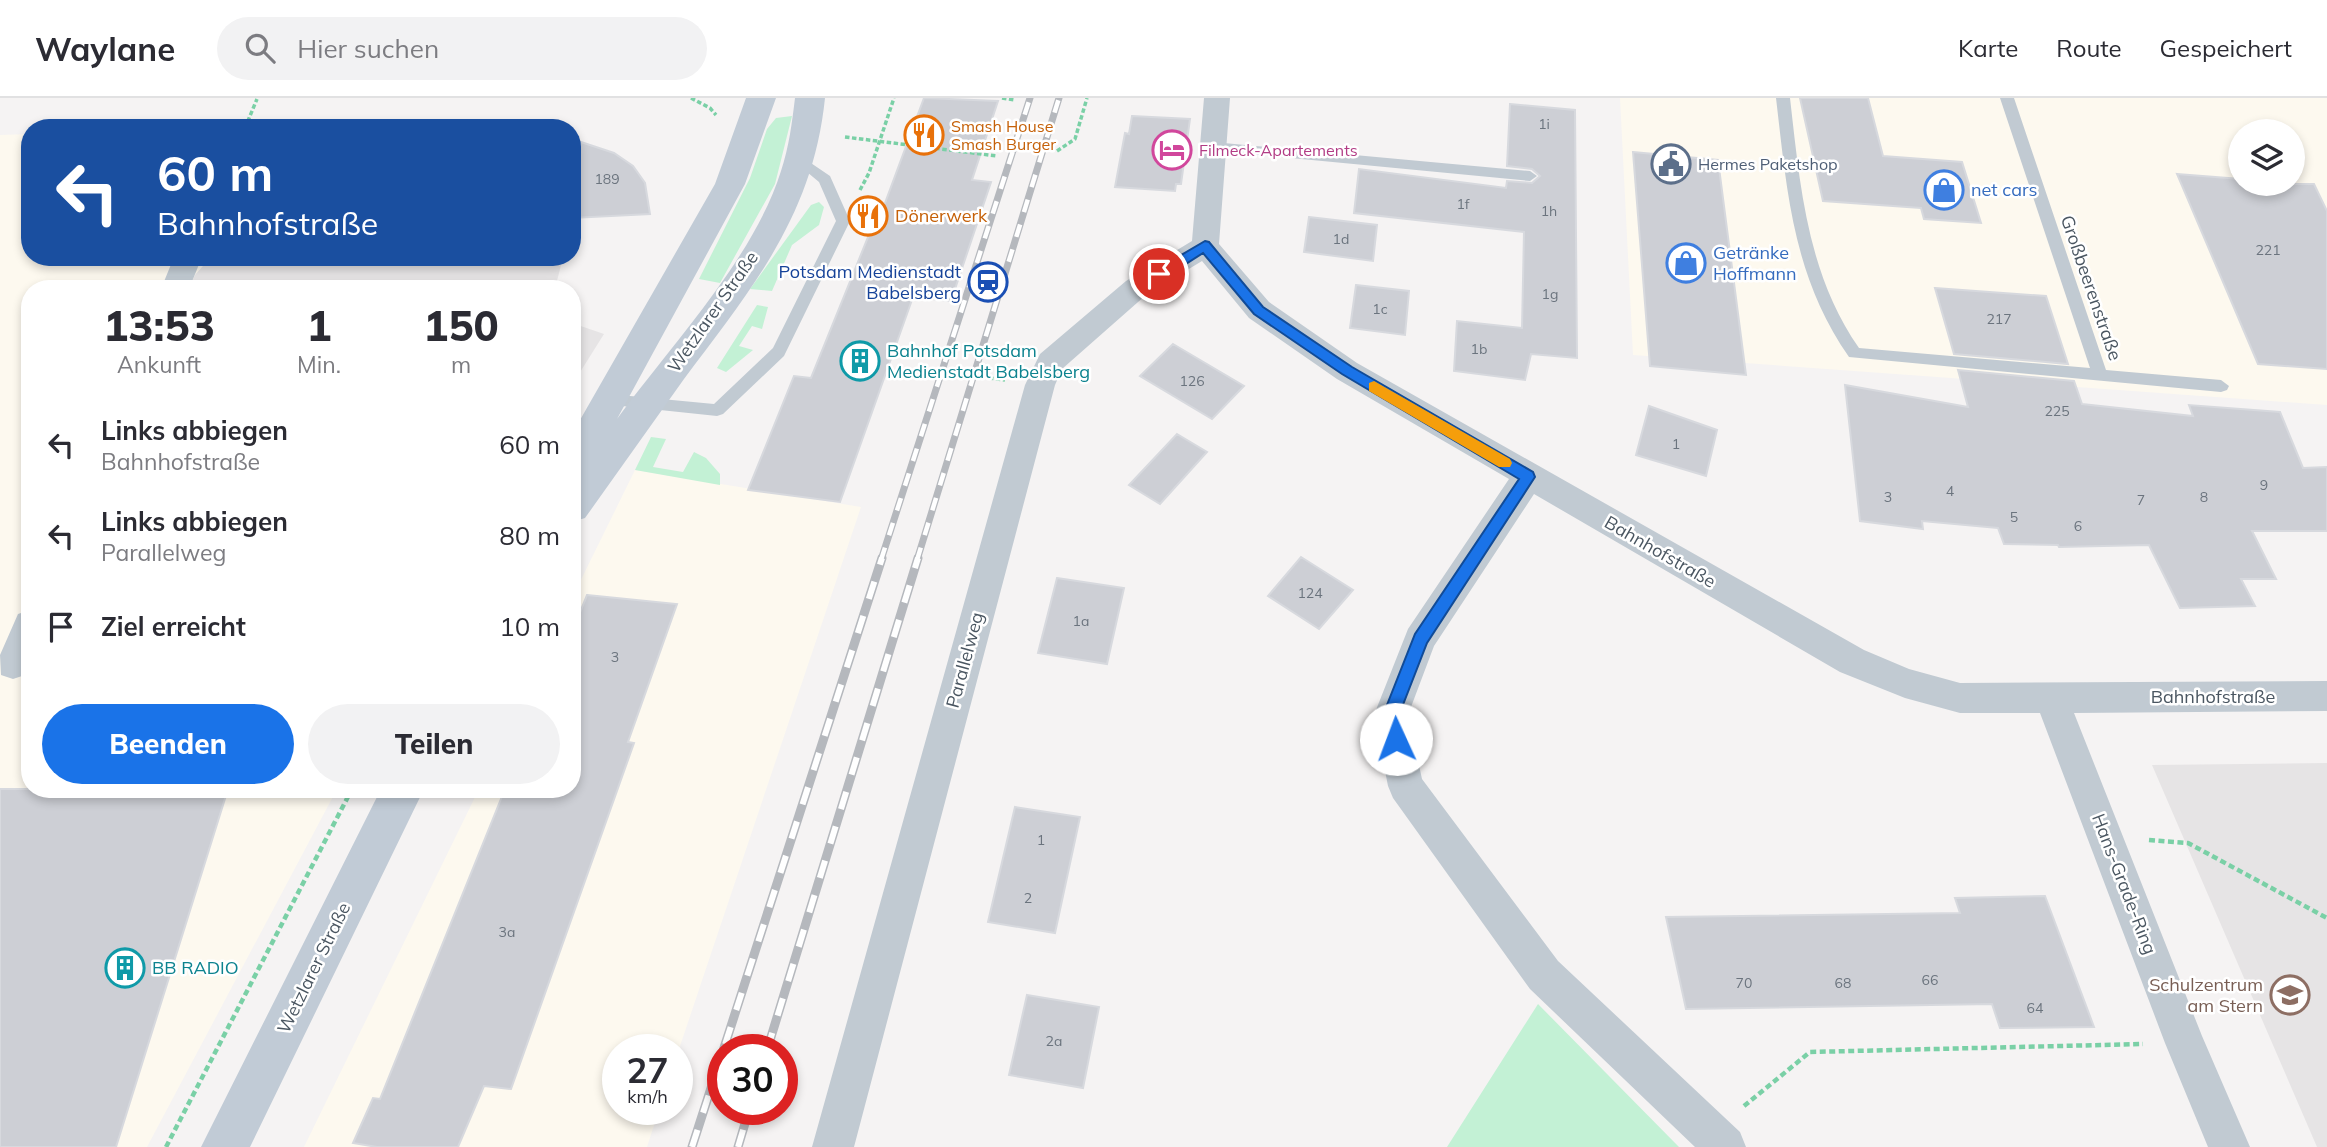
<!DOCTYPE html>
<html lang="de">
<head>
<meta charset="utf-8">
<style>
	:root { --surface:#fff; --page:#f2f2f3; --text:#2b2b33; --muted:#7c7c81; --line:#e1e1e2; --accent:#1a73e8 }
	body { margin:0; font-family:Mulish,sans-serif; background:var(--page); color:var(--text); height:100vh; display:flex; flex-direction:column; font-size:26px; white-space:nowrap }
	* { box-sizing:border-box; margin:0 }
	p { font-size:23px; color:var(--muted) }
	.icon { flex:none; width:38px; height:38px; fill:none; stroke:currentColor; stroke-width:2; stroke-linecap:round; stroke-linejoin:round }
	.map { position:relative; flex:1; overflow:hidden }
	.details { position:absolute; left:21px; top:182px; width:560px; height:518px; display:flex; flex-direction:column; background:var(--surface); border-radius:28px; box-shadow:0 4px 10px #0003 }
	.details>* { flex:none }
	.guide { position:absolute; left:21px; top:21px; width:560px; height:147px; border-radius:28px; box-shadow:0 4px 10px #0003; background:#1a4fa0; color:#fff; overflow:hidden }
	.tools { position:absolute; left:2228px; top:21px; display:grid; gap:14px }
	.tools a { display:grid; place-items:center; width:77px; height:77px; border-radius:50%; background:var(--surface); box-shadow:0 4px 10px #0003; font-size:35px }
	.speed { position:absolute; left:602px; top:936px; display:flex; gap:14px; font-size:35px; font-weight:700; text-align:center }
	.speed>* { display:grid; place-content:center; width:91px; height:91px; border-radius:50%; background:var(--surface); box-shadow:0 4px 10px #0003; line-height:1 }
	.speed small { font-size:18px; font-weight:400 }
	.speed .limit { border:10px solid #d22; background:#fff; color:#111 }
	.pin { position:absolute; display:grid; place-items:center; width:60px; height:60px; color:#fff; margin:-30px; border:4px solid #fff; border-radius:50%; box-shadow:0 2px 7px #0007 }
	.me { position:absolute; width:77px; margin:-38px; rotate:358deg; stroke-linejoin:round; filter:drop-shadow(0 0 5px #0008) }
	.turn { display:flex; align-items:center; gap:24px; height:147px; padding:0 21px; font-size:32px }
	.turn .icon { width:91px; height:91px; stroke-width:2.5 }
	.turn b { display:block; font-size:49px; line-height:60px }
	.eta { display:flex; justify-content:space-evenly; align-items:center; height:119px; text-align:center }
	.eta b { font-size:42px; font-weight:800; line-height:49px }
	.cta { display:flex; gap:14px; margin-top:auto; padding:14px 21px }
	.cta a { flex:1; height:80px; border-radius:42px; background:var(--accent); color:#fff; font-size:28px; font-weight:800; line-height:80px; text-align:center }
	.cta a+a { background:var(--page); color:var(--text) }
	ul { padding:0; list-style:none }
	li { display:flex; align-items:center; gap:21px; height:91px; padding:0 21px }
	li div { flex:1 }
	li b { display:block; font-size:26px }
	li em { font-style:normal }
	header { display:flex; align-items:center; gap:42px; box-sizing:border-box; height:98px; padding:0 35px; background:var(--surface); border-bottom:2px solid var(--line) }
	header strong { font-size:33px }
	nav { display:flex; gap:38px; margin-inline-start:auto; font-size:24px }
	.search { width:490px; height:63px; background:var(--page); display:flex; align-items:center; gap:18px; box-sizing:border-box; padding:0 24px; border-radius:38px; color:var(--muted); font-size:26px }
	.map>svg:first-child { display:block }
	.commercial { fill:#fdf9ef; fill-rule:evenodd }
	.education { fill:#e6e4e5 }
	.green { fill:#c3f1d5 }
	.building { fill:#cdcfd5; stroke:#d7d9de; stroke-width:2 }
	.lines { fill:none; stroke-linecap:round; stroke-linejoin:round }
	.path-far1 { stroke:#7ad0a6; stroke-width:3.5; stroke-dasharray:4.5 2.5; stroke-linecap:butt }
	.path { stroke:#7ad0a6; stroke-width:4.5; stroke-dasharray:6 3.5; stroke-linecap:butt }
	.lane { fill:#c1cad2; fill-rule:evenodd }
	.street { fill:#c1cad2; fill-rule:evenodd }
	.secondary { fill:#c1cbd6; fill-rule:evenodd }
	.rail-far1-casing { stroke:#b5b8bd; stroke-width:7 }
	.rail-casing { stroke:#b5b8bd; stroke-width:9 }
	.rail-far1 { stroke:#fff; stroke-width:4.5; stroke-dasharray:13; stroke-linecap:butt }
	.rail { stroke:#fff; stroke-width:6; stroke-dasharray:18; stroke-linecap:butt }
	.route { fill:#1a73e8; stroke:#114b97; stroke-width:2 }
	.slow { fill:#f59e0b }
	.labels { text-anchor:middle; stroke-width:5; stroke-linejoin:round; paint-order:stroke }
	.number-label { font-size:14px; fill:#6b747e }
	.far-food-label { font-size:16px; fill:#c56008; stroke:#fff; text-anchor:start }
	.far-hotel-label { font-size:16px; fill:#b23c85; stroke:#fff; text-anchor:start }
	.far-service-label { font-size:16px; fill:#4e5e75; stroke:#fff; text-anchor:start }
	.shop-label { font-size:18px; fill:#366cbe; stroke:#fff; text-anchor:start }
	.food-label { font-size:18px; fill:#c56008; stroke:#fff; text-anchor:start }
	.transit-label { font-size:18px; fill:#164399; stroke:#fff; text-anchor:end }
	.street-label { font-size:18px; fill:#4a5661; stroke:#fff }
	.culture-label { font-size:18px; fill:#0d838f; stroke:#fff; text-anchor:start }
	.education-label { font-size:18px; fill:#785e54; stroke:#fff; text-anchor:end }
</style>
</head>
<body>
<header>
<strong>Waylane</strong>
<div class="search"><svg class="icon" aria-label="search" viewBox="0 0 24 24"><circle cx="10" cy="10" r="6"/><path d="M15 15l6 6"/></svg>Hier suchen</div>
<nav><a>Karte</a><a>Route</a><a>Gespeichert</a></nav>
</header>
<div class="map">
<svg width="2327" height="1049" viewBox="0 0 2327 1049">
	<rect width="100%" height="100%" fill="#f5f3f3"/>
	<path class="commercial" d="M1620 0H2327V307L1633 257ZM2240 33H2292V86H2240Z
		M30 36V159H211L195 177 189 191H30V691H337L147 1049H0V37Z
		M635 372 861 409 677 957V952H618V1012H659L647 1049H304L479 691H572V500Z"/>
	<path class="education" d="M211 159H563L555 191H189L195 177Z
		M572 225 604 236 572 287Z
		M2327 665V1049H2317L2152 667Z"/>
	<path class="green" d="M792 18 775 86 720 185 699 181 750 80 767 31 776 20Z
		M819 104 824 109 819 127 792 147 772 193 750 191 811 107Z
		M757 207 768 209 762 231 752 228 739 248 753 252 726 274 717 270Z
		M651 339 666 341 653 369 683 374 694 354 706 360 720 376V387L635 372Z
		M1538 906 1679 1049H1447Z"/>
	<path class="building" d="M924 0 998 3 972 82 991 84 951 203 913 199 840 404 748 392 794 278 811 280 881 107 885 105Z
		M1800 0H1868L1883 58 1962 64 1981 125 1924 121 1921 110 1823 103Z
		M1510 6 1575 12 1577 260 1531 256 1525 282 1454 273 1457 223 1522 230 1524 134 1354 115 1359 71 1506 90 1507 83 1532 85 1540 78 1532 71 1507 68Z
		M1132 18 1190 21 1181 86H1176L1175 93 1115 89 1125 35 1129 36Z
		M572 41 614 55 633 68 645 85 650 116 572 120Z
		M1633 54 1718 62 1746 277 1650 268Z
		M2177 76 2240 81V86H2314L2327 113V271L2258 266Z
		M1309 119 1377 127 1373 163 1304 154Z
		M1356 187 1409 193 1405 237 1350 230Z
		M1935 190 2046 198 2068 266 1954 256Z
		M1173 246 1244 288 1212 321 1140 278Z
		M1958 272 2074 283 2082 306 2193 318 2189 307 2280 314 2303 370 2327 369V433H2252L2276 481H2241L2255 508 2180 510 2149 447 2059 449 2058 447 2004 446 1998 430 1922 423 1923 431 1860 423 1845 287 1968 309Z
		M1649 308 1717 332 1706 378 1636 357Z
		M1177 336 1207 354 1160 406 1129 387Z
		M1301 459 1353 492 1319 531 1268 498Z
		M1057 480 1124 490 1107 566 1038 555Z
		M587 497 677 506 628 644 634 645 511 991 484 988 458 1049H377L353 1045 373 1000 380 1001 505 691H572V534Z
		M0 691H228L116 1049H0Z
		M1015 709 1080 719 1055 835 988 824Z
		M2045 798 2094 929 2000 930 1992 906 1686 911 1666 819 1960 815 1955 800Z
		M1027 897 1099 909 1083 990 1009 977Z"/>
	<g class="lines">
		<path class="path-far1" d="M691 0 710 10 716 17
			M1002 0 1015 2
			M245 30 257 1
			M845 39 997 58
			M1057 53 1075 41 1087 0
			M860 92 869 75 894 0
			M989 280 1005 282"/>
		<path class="path" d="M2149 742 2188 745 2327 820
			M1744 1008 1810 954 2143 946
			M166 1049 352 691"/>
		<path class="lane" d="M1776 0H1790C1800 87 1807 176 1859 250L2090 270 2000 0H2014L2106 272 2221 282 2229 288 2227 292 2221 294 1849 259C1793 179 1787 94 1776 0Z
			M1213 44 1530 73 1537 78 1530 83 1208 52 1206 49Z
			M802 59 830 78 850 123 784 258 723 316 717 318 603 306 601 302 603 298 609 296 714 306 773 250 836 123 819 84 795 64Z"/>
		<path class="street" d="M1204 0H1230L1219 146 1269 204 1357 265 1864 552 1909 571 1960 585 2327 583V613L2074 615 2202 938 2250 1049H2208L2165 945 2040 615H1960L1905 600 1840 574 1534 396 1434 548 1408 617 1422 681 1558 863 1740 1034 1746 1049H1695L1530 891 1393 700 1388 688 1374 617 1408 531 1509 381 1337 281 1249 220 1202 163 1146 197 1062 271 1055 287 854 1049H812L1025 287 1040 256 1126 183 1192 143Z
			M174 159H202L189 191H161Z
			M30 512V566L25 577 13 581 1 577 0 557 18 516Z"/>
		<path class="secondary" d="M746 0H776L745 86 617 321C671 247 754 160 781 73 789 49 792 25 795 0H825C813 118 752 190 684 281 651 327 618 374 585 420L572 424V336L715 86Z
			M381 691H424L250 1049H201Z"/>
		<g class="rail-far1-casing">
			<path id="rail-far1" d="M881 462 1030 0
				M917 462 1059 0"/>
		</g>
		<g class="rail-casing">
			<path id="rail" d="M767 952 918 460
				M692 1049 882 460
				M738 1049 749 1012"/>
		</g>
		<use href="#rail-far1" class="rail-far1"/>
		<use href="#rail" class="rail"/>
	</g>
	<path class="route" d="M1205 143 1209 144 1263 209 1352 269 1533 374 1535 379 1427 545 1399 617 1405 641 1402 646 1396 649 1390 646 1383 617 1415 536 1519 381 1342 276 1254 216 1203 155 1164 180H1154V173Z"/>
	<path class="slow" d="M1374 283 1510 361 1512 365 1510 369H1499L1369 293V285Z"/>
	<defs>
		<g id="restaurant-ring" transform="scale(2.0125)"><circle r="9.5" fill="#fff" stroke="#e8710a" stroke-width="1.5"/><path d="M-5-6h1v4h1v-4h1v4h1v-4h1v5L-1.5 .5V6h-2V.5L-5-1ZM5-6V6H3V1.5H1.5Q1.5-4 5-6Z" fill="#e8710a"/></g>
		<g id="hotel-ring" transform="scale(2.0125)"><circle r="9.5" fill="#fff" stroke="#d1479c" stroke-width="1.5"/><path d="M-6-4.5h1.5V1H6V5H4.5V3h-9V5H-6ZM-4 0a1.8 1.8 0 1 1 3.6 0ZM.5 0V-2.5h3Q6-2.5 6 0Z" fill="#d1479c"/></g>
		<g id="civic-ring" transform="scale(2.0125)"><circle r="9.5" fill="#fff" stroke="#5c6f8a" stroke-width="1.5"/><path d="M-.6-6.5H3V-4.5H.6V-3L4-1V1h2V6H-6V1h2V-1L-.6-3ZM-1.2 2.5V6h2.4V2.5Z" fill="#5c6f8a"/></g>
		<g id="shop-ring" transform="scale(2.0125)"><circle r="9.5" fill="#fff" stroke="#3f7fe0" stroke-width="1.5"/><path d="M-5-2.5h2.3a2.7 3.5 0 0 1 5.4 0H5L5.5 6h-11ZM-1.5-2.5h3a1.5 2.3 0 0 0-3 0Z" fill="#3f7fe0"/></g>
		<g id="station-ring" transform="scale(2.0125)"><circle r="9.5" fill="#fff" stroke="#1a4fb4" stroke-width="1.5"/><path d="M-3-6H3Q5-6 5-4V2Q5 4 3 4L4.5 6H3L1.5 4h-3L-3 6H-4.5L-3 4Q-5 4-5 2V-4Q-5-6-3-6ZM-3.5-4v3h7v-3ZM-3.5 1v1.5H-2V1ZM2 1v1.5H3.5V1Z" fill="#1a4fb4"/></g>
		<g id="building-ring" transform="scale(2.0125)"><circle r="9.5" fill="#fff" stroke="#0f9aa8" stroke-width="1.5"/><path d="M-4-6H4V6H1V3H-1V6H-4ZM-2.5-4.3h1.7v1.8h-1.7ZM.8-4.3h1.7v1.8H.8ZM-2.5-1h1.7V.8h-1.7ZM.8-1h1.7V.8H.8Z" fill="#0f9aa8"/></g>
		<g id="school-ring" transform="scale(2.0125)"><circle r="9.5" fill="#fff" stroke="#8d6e63" stroke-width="1.5"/><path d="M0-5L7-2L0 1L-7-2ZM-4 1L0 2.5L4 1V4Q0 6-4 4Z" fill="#8d6e63"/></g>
	</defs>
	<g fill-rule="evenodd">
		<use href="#restaurant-ring" x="924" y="37"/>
		<use href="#hotel-ring" x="1172" y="52"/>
		<use href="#civic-ring" x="1671" y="66"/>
		<use href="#shop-ring" x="1944" y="92"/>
		<use href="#restaurant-ring" x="868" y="118"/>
		<use href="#shop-ring" x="1686" y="165"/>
		<use href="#station-ring" x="988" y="184"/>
		<use href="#building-ring" x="860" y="263"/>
		<use href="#building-ring" x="125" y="870"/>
		<use href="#school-ring" x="2290" y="897"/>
	</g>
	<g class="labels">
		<g class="number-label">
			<text x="1544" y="31">1i</text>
			<text x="607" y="86">189</text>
			<text x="1463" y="111">1f</text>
			<text x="1549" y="118">1h</text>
			<text x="1341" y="146">1d</text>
			<text x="2268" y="157">221</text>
			<text x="1550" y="201">1g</text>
			<text x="1380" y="216">1c</text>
			<text x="1999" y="226">217</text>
			<text x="1479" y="256">1b</text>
			<text x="1192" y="288">126</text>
			<text x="2057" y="318">225</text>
			<text x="1676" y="351">1</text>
			<text x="2264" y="392">9</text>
			<text x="1950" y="398">4</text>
			<text x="1888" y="404">3</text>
			<text x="2204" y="404">8</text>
			<text x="2141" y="407">7</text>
			<text x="2014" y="424">5</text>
			<text x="2078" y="433">6</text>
			<text x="1310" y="500">124</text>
			<text x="1081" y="528">1a</text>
			<text x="615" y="564">3</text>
			<text x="1041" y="747">1</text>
			<text x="1028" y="805">2</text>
			<text x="507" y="839">3a</text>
			<text x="1930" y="887">66</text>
			<text x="1744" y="890">70</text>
			<text x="1843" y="890">68</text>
			<text x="2035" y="915">64</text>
			<text x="1054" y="948">2a</text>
		</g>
		<g class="far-food-label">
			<text x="951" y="34">Smash House<tspan x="951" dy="18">Smash Burger</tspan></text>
		</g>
		<g class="far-hotel-label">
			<text x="1199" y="58">Filmeck-Apartements</text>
		</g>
		<g class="far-service-label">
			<text x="1698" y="72">Hermes Paketshop</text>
		</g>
		<g class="shop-label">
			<text x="1971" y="98">net cars</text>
			<text x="1713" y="161">Getränke<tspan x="1713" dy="21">Hoffmann</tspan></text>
		</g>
		<g class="food-label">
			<text x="895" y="124">Dönerwerk</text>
		</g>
		<g class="transit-label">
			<text x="961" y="180">Potsdam Medienstadt<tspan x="961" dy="21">Babelsberg</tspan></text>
		</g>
		<g class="street-label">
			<text transform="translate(2091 190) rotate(71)" y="6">Großbeerenstraße</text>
			<text transform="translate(713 214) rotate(-55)" y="6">Wetzlarer Straße</text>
			<text transform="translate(1660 454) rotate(30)" y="6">Bahnhofstraße</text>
			<text transform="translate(965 562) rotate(-75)" y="6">Parallelweg</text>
			<text x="2213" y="605">Bahnhofstraße</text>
			<text transform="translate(2124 786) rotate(69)" y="6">Hans-Grade-Ring</text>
			<text transform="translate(314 870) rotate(-64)" y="6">Wetzlarer Straße</text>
		</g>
		<g class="culture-label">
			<text x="887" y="259">Bahnhof Potsdam<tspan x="887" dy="21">Medienstadt Babelsberg</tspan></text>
			<text x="152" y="876">BB RADIO</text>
		</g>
		<g class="education-label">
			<text x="2263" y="893">Schulzentrum<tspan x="2263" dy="21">am Stern</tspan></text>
		</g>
	</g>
</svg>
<div class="tools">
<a><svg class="icon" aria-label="layers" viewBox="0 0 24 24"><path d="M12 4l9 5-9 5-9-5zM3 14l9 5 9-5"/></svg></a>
</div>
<div class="speed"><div>27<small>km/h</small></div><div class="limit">30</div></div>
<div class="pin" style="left:1159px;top:176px;background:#d93025"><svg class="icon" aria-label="arrive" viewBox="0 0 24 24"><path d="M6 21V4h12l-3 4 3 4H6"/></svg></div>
<svg class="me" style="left:1396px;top:641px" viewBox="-20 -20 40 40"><circle r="19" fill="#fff"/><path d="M0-13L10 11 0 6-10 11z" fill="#1a73e8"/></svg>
<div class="guide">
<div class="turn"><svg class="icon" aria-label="left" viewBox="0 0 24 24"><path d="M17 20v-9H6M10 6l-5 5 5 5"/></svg><div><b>60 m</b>Bahnhofstraße</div></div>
</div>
<section class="details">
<div class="eta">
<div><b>13:53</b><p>Ankunft</p></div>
<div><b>1</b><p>Min.</p></div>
<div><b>150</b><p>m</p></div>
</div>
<ul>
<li><svg class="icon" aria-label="left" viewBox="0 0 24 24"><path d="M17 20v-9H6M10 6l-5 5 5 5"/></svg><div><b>Links abbiegen</b><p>Bahnhofstraße</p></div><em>60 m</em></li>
<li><svg class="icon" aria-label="left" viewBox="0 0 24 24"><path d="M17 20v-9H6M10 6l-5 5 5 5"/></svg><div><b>Links abbiegen</b><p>Parallelweg</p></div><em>80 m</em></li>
<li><svg class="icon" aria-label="arrive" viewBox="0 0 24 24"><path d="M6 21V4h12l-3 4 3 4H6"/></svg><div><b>Ziel erreicht</b></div><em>10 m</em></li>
</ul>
<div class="cta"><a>Beenden</a><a>Teilen</a></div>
</section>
</div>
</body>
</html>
